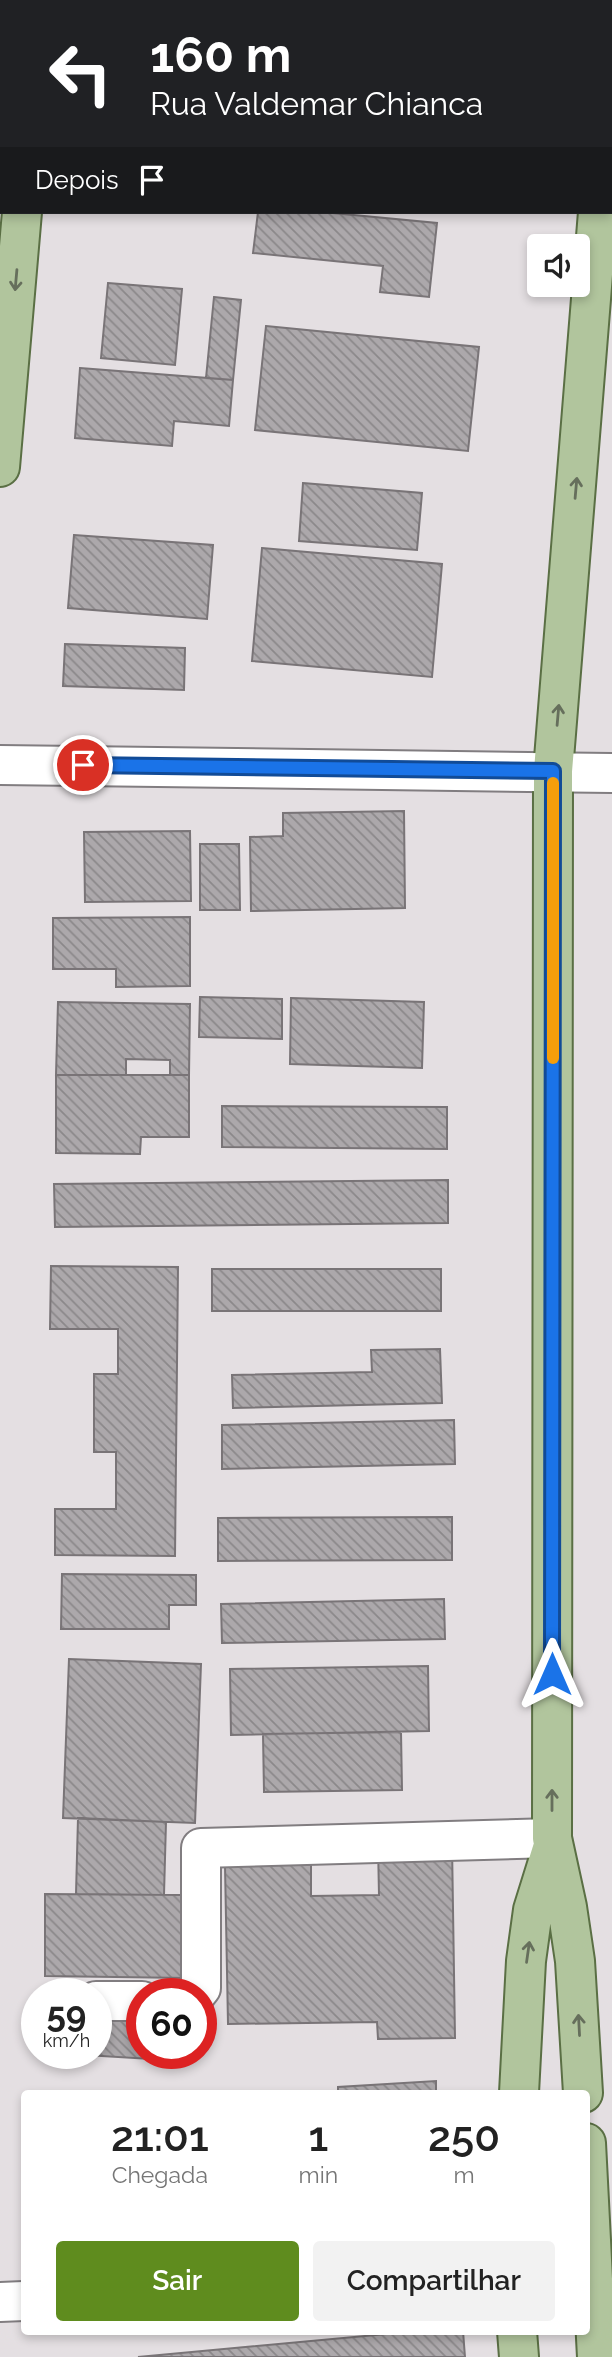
<!DOCTYPE html>
<html lang="pt">
<head>
<meta charset="utf-8">
<style>
	:root { --surface:#fff; --page:#f2f2f2; --text:#222; --muted:#767676; --accent:#5f8c1e }
	body { margin:0; font-family:Raleway,sans-serif; background:var(--page); color:var(--text); height:100vh; display:flex; flex-direction:column; font-size:26px; white-space:nowrap }
	* { box-sizing:border-box; margin:0 }
	p { font-size:23px; color:var(--muted) }
	.icon { flex:none; width:38px; height:38px; fill:none; stroke:currentColor; stroke-width:2; stroke-linecap:round; stroke-linejoin:round }
	.map { position:relative; flex:1; overflow:hidden }
	.drawer { position:absolute; left:21px; top:2090px; width:569px; height:245px; display:flex; flex-direction:column; background:var(--surface); border-radius:7px; box-shadow:0 4px 10px #0003 }
	.drawer>* { flex:none }
	.hud { position:absolute; left:0px; top:0px; width:612px; height:214px; box-shadow:0 4px 10px #0003; background:#202124; color:#fff; overflow:hidden }
	.fabs { position:absolute; left:527px; top:234px; display:grid; gap:14px }
	.fabs a { display:grid; place-items:center; width:63px; height:63px; border-radius:7px; background:var(--surface); box-shadow:0 4px 10px #0003; font-size:35px }
	.speed { position:absolute; left:21px; top:1978px; display:flex; gap:14px; font-size:35px; font-weight:700; text-align:center }
	.speed>* { display:grid; place-content:center; width:91px; height:91px; border-radius:50%; background:var(--surface); box-shadow:0 4px 10px #0003; line-height:1 }
	.speed small { font-size:18px; font-weight:400 }
	.speed .limit { border:10px solid #d22; background:#fff; color:#111 }
	.pin { position:absolute; display:grid; place-items:center; width:60px; height:60px; color:#fff; margin:-30px; border:4px solid #fff; border-radius:50%; box-shadow:0 2px 7px #0007 }
	.me { position:absolute; width:77px; margin:-38px; rotate:0deg; stroke-linejoin:round; filter:drop-shadow(0 0 5px #0008) }
	.turn { display:flex; align-items:center; gap:24px; height:147px; padding:0 35px; font-size:32px }
	.turn .icon { width:91px; height:91px; stroke-width:2.5 }
	.turn b { display:block; font-size:49px; line-height:60px }
	.then { display:flex; align-items:center; height:66px; padding:0 35px; background:#0003; gap:14px; font-size:26px }
	.eta { display:flex; justify-content:space-evenly; align-items:center; height:119px; text-align:center }
	.eta b { font-size:42px; font-weight:600; line-height:49px }
	.action { display:flex; gap:14px; margin-top:auto; padding:14px 35px }
	.action a { flex:1; height:80px; border-radius:7px; background:var(--accent); color:#fff; font-size:28px; font-weight:600; line-height:80px; text-align:center }
	.action a+a { background:var(--page); color:var(--text) }
	.map>svg:first-child { display:block }
	.building { fill:url(#building-back-hatch); stroke:#797477; stroke-width:2 }
	.lines { fill:none; stroke-linecap:round; stroke-linejoin:round }
	.minor-casing { stroke:#817d80; stroke-width:42 }
	.major-casing { stroke:#5a6f44; stroke-width:42 }
	.minor { stroke:#fff; stroke-width:38 }
	.major { stroke:#b1c59d; stroke-width:38 }
	.oneway { stroke:#666f5c }
	.route-casing { stroke:#114b97; stroke-width:18 }
	.route { stroke:#1a73e8; stroke-width:12 }
	.slow { stroke:#f59e0b; stroke-width:12 }
</style>
</head>
<body>
<div class="map">
<svg width="612" height="2357" viewBox="0 0 612 2357">
	<defs>
		<pattern id="building-back-hatch" width="6" height="6" patternUnits="userSpaceOnUse" patternTransform="scale(1.75)"><rect width="6" height="6" fill="#aca8ab"/><path d="M-1 5l2 2M0 0l6 6M5-1l2 2" fill="none" stroke="#8b888a"/></pattern>
	</defs>
	<rect width="100%" height="100%" fill="#e4dfe2"/>
	<path class="building" d="M132 0H253L132 2Z
		M296 0H390L408 2H296Z
		M258 212H322L437 223 429 297 380 292 383 266 253 253Z
		M108 283 182 289 175 365 101 358Z
		M214 297 241 300 233 380 206 378Z
		M266 326 479 347 468 451 255 430Z
		M80 368 233 380 229 426 174 421 172 446 75 438Z
		M303 483 422 493 417 550 299 541Z
		M74 535 213 545 207 619 68 608Z
		M262 548 442 564 432 677 252 661Z
		M65 644 185 648 184 690 63 686Z
		M404 811 405 908 251 911 250 837 283 836V813Z
		M190 831 191 901 85 902 84 832Z
		M200 844H239L240 910H200Z
		M190 917V986L116 987V969H53V918Z
		M200 997 282 999V1039L199 1037Z
		M291 998 424 1002 422 1068 290 1064Z
		M58 1002 190 1004 189 1075H170V1060L126 1059V1075H56Z
		M56 1075H189V1137H141L140 1154 56 1153Z
		M222 1106 447 1107V1149L222 1147Z
		M448 1180V1223L55 1227 54 1184Z
		M51 1266 178 1267 175 1556 55 1555V1509H116V1452H94V1374H118V1329H50Z
		M212 1269H441V1311H212Z
		M440 1349 442 1403 233 1408 232 1375 372 1372 371 1350Z
		M454 1420 455 1464 222 1469V1425Z
		M452 1517V1560L218 1561V1518Z
		M62 1574 196 1575V1605H169V1629H61Z
		M444 1599 445 1639 222 1643 221 1604Z
		M69 1659 201 1664 195 1823 63 1818Z
		M428 1666 429 1731 231 1735 230 1669Z
		M401 1732 402 1790 264 1792 263 1734Z
		M78 1818 166 1822 164 1895 76 1894Z
		M452 1844 455 2038 378 2039 377 2022 228 2024 225 1866 311 1864V1896L379 1895 378 1845Z
		M45 1894 186 1895V1978L45 1976Z
		M96 2015 142 2018V2053H168L167 2060 52 2053H96Z
		M436 2081V2093H338V2087Z
		M419 2331H463L465 2357H138Z"/>
	<g class="lines">
		<g class="minor-casing">
			<path id="minor" d="M0 765 612 773
				M197 1993 201 1988V1848L552 1838
				M96 2001H142
				M0 2302 24 2301"/>
		</g>
		<g class="major-casing">
			<path id="major" d="M39 2V0
				M611 58 612 44
				M0 467 22 212
				M519 2093 526 1961 533 1910 552 1849
				M583 2093 575 1961 567 1907 552 1838 553 771 598 212
				M586 2143 597 2357
				M517 2331 519 2357"/>
		</g>
		<use href="#minor" class="minor"/>
		<use href="#major" class="major"/>
	</g>
	<defs><path id="oneway-shaft" d="M-6 0H5M1.5-3L5.5 0L1.5 3" fill="none" stroke-width="1.6" stroke-linecap="round" stroke-linejoin="round" transform="scale(1.75)"/></defs>
	<g class="oneway">
		<use href="#oneway-shaft" transform="translate(16 280) rotate(95)"/>
		<use href="#oneway-shaft" transform="translate(576 488) rotate(-85)"/>
		<use href="#oneway-shaft" transform="translate(558 715) rotate(-85)"/>
		<use href="#oneway-shaft" transform="translate(552 1800) rotate(-90)"/>
		<use href="#oneway-shaft" transform="translate(528 1952) rotate(-82)"/>
		<use href="#oneway-shaft" transform="translate(579 2025) rotate(-93)"/>
	</g>
	<g class="lines">
		<g class="route-casing">
			<path id="route" d="M83 765 553 771 552 1674"/>
		</g>
		<use href="#route" class="route"/>
		<path class="slow" d="M553 1058V783"/>
	</g>
</svg>
<div class="fabs">
<a><svg class="icon" aria-label="sound" viewBox="0 0 24 24"><path d="M4 9h4l5-4v14l-5-4H4zM17 9q2 3 0 6"/></svg></a>
</div>
<div class="speed"><div>59<small>km/h</small></div><div class="limit">60</div></div>
<div class="pin" style="left:83px;top:765px;background:#d93025"><svg class="icon" aria-label="arrive" viewBox="0 0 24 24"><path d="M6 21V4h12l-3 4 3 4H6"/></svg></div>
<svg class="me" style="left:552px;top:1674px" viewBox="-20 -20 40 40"><path d="M0-17L14 15 0 8-14 15z" fill="#1a73e8" stroke="#fff" stroke-width="4"/></svg>
<div class="hud">
<div class="turn"><svg class="icon" aria-label="left" viewBox="0 0 24 24"><path d="M17 20v-9H6M10 6l-5 5 5 5"/></svg><div><b>160 m</b>Rua Valdemar Chianca</div></div>
<div class="then">Depois<svg class="icon" aria-label="arrive" viewBox="0 0 24 24"><path d="M6 21V4h12l-3 4 3 4H6"/></svg></div>
</div>
<section class="drawer">
<div class="eta">
<div><b>21:01</b><p>Chegada</p></div>
<div><b>1</b><p>min</p></div>
<div><b>250</b><p>m</p></div>
</div>
<div class="action"><a>Sair</a><a>Compartilhar</a></div>
</section>
</div>
</body>
</html>
